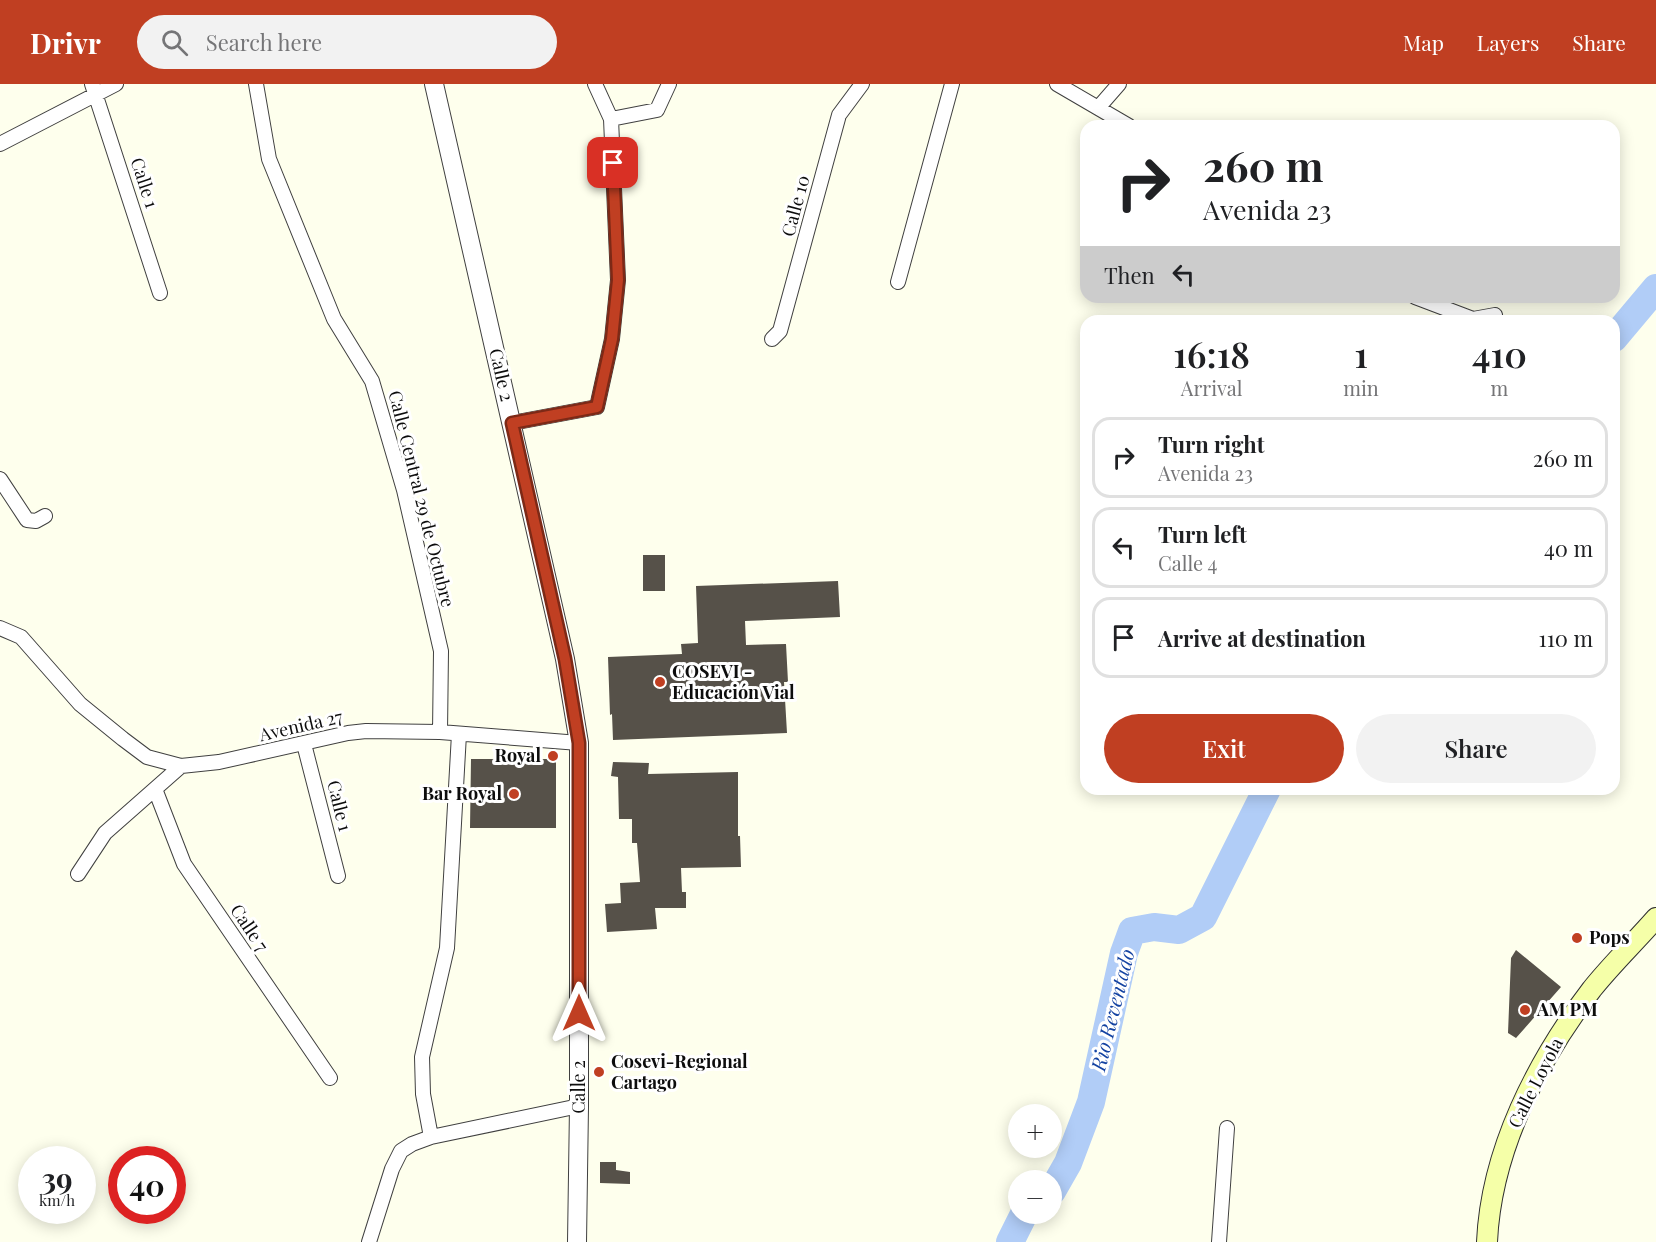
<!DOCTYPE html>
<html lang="en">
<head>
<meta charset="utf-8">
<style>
	:root { --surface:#fff; --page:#f2f2f2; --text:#202124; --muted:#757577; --line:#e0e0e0; --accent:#c03f22 }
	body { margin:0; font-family:"Playfair Display",serif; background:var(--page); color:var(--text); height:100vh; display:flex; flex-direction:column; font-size:22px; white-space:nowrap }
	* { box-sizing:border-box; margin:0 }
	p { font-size:20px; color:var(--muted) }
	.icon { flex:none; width:33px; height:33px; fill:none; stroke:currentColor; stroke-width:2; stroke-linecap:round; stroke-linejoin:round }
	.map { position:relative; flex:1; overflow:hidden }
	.side { position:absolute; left:1080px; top:231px; width:540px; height:480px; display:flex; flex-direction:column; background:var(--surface); border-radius:18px; box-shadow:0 3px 15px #0003 }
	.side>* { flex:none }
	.guide { position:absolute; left:1080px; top:36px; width:540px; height:183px; border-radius:18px; box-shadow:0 3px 15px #0003; background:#fff; color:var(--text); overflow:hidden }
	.tools { position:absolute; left:1008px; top:1020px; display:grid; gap:12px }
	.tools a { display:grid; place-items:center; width:54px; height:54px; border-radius:50%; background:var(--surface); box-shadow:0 3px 15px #0003; font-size:30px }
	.speed { position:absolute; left:18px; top:1062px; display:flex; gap:12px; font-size:30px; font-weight:700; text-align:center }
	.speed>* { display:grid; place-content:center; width:78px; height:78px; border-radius:50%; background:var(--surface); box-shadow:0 3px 15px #0003; line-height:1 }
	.speed small { font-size:15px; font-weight:400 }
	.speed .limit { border:9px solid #d22; background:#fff; color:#111 }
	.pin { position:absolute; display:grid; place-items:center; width:51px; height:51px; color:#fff; margin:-26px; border-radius:12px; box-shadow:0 3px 9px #0006 }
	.me { position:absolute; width:66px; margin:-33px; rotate:0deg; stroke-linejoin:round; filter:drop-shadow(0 0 4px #0008) }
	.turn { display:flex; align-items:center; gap:21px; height:126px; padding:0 24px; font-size:27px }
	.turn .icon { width:78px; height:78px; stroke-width:2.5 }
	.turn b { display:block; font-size:42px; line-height:51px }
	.then { display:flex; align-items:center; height:57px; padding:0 24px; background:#0003; gap:12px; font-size:22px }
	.eta { display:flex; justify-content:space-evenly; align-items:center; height:102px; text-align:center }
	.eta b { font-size:36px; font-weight:600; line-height:42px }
	.button { display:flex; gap:12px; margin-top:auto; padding:12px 24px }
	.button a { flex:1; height:69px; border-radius:36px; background:var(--accent); color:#fff; font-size:24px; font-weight:600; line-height:69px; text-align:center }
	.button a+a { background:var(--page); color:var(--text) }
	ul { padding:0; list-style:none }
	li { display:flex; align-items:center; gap:18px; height:81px; margin:0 12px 9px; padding:0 12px; border:3px solid var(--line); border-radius:18px }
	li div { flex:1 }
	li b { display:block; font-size:22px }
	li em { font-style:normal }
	header { display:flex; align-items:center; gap:36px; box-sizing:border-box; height:84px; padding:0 30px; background:var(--accent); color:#fff }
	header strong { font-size:28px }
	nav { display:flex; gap:33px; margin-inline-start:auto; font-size:21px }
	.search { width:420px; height:54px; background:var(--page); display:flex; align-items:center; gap:15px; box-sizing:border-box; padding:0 21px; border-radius:33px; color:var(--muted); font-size:22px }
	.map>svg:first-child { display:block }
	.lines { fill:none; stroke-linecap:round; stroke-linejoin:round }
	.river { stroke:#b1cdf7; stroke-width:28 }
	.building { fill:#565149 }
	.minor-casing { stroke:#404040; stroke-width:16 }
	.tertiary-casing { stroke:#404040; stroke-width:20 }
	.secondary-casing { stroke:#2f2f2f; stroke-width:22 }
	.minor { stroke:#fff; stroke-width:14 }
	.tertiary { stroke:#fff; stroke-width:18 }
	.secondary { stroke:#f5ffa8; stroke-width:20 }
	.route-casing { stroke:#7d2916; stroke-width:15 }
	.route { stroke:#c03f22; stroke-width:10 }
	.poi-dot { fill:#c03f22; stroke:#fff; stroke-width:2 }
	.labels { text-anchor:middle; stroke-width:6; stroke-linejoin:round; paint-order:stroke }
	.street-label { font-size:18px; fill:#0d0d0d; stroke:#fff }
	.poi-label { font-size:18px; font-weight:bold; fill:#0d0d0d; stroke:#fff; text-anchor:start }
	.water-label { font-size:20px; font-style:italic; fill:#1443a2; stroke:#fff }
</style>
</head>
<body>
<header>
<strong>Drivr</strong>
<div class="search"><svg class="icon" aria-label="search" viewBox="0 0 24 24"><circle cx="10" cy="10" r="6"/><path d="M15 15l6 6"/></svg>Search here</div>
<nav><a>Map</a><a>Layers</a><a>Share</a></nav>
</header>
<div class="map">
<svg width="1656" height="1158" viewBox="0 0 1656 1158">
	<rect width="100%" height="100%" fill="#feffed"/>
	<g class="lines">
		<path class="river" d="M1614 254 1656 204
			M1052 1107 1068 1079 1091 1018 1124 869 1132 847 1154 843 1179 846 1203 833 1267 705
			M1010 1158 1024 1130"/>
	</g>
	<path class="building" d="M643 471H665V507H643Z
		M838 497 840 533 745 537 746 561 786 560 788 598H784L787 649 613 656 612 630 610 631 608 573 682 570 681 560 698 559 696 502Z
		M471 675H556V744H470Z
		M613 678 649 679 648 690 738 688V752H740L741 783 681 784 682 808H686V824H655L657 845 607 848 605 820 621 819 620 799 640 798 637 759H632V735H619L618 693 611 692Z
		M1516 866 1561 903 1516 954 1508 949 1511 874Z
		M600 1078H616V1086L630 1088V1100L600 1099Z"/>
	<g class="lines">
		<g class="minor-casing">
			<path id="minor" d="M92 0 160 209
				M256 0 269 75 334 235 372 297 404 406 441 567 440 648
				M1057 0 1129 42
				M1098 24 1119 0
				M611 35 657 26 669 0
				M0 60 116 0
				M898 198 952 0
				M1415 213 1473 235 1495 231
				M772 255 780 247 839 31 862 0
				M512 339 597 323 612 255 618 196 611 35 595 0
				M0 395 27 436 36 437 45 432
				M0 544 21 553 80 620 123 655 147 673 181 682
				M304 660 338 792
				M155 705 184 780 330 994
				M78 790 105 749 181 682 219 678 348 649 366 647 440 648 579 659
				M431 1053 423 1010 422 973 447 864 459 650
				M369 1158 392 1085 401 1067 412 1060 431 1053 579 1022
				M1219 1158 1227 1044"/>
		</g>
		<g class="tertiary-casing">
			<path id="tertiary" d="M434 0 565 575 579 659V1022L577 1158"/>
		</g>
		<g class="secondary-casing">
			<path id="secondary" d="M1487 1158C1491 1067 1537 977 1592 905 1612 880 1635 858 1656 834"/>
		</g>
		<use href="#minor" class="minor"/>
		<use href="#tertiary" class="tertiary"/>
		<use href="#secondary" class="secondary"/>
	</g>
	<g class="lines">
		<g class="route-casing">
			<path id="route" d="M579 929V659L565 575 512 339 597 323 612 255 618 196 613 79"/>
		</g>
		<use href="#route" class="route"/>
	</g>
	<g class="poi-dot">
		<circle cx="660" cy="598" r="6"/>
		<circle cx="553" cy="672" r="6"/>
		<circle cx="514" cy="710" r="6"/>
		<circle cx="1577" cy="854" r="6"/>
		<circle cx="1525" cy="926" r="6"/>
		<circle cx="599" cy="988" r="6"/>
	</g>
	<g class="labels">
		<g class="street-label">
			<text transform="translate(144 99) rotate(72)" y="6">Calle 1</text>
			<text transform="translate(796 122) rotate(-75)" y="6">Calle 10</text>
			<text transform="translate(501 291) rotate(77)" y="6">Calle 2</text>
			<text transform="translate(421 415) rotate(76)" y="6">Calle Central 29 de Octubre</text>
			<text transform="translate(301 642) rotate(-13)" y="6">Avenida 27</text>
			<text transform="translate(339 722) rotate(76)" y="6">Calle 1</text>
			<text transform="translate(249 844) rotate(56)" y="6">Calle 7</text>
			<text transform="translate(1536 999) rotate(-63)" y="6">Calle Loyola</text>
			<text transform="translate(579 1003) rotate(-90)" y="6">Calle 2</text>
		</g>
		<g class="poi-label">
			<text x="672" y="594">COSEVI -<tspan x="672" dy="21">Educación Vial</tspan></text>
			<text x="541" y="678" text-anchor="end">Royal</text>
			<text x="502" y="716" text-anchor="end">Bar Royal</text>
			<text x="1589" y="860">Pops</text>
			<text x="1537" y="932">AM PM</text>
			<text x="611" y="984">Cosevi-Regional<tspan x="611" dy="21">Cartago</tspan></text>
		</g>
		<g class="water-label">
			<text transform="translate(1113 926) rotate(-76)" y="7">Rio Reventado</text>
		</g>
	</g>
</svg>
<div class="tools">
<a>+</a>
<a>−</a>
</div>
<div class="speed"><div>39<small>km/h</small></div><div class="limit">40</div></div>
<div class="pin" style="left:613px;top:79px;background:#d93025"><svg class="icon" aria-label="arrive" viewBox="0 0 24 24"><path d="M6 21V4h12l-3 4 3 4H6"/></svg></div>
<svg class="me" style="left:579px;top:929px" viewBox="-20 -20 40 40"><path d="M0-17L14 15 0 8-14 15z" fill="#c03f22" stroke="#fff" stroke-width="4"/></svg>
<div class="guide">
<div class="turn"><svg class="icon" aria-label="right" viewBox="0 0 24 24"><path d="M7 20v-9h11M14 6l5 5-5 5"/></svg><div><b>260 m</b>Avenida 23</div></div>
<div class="then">Then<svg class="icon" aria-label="left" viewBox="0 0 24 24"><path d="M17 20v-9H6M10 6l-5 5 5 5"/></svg></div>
</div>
<section class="side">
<div class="eta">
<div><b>16:18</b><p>Arrival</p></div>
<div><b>1</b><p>min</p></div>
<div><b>410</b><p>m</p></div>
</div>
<ul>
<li><svg class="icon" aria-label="right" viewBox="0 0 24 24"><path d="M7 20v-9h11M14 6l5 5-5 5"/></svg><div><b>Turn right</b><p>Avenida 23</p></div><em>260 m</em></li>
<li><svg class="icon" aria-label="left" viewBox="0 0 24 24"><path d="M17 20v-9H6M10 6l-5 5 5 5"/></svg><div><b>Turn left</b><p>Calle 4</p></div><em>40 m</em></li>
<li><svg class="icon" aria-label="arrive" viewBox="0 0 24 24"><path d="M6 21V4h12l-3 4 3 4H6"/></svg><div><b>Arrive at destination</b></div><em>110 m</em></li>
</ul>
<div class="button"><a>Exit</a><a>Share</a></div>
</section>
</div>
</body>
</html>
